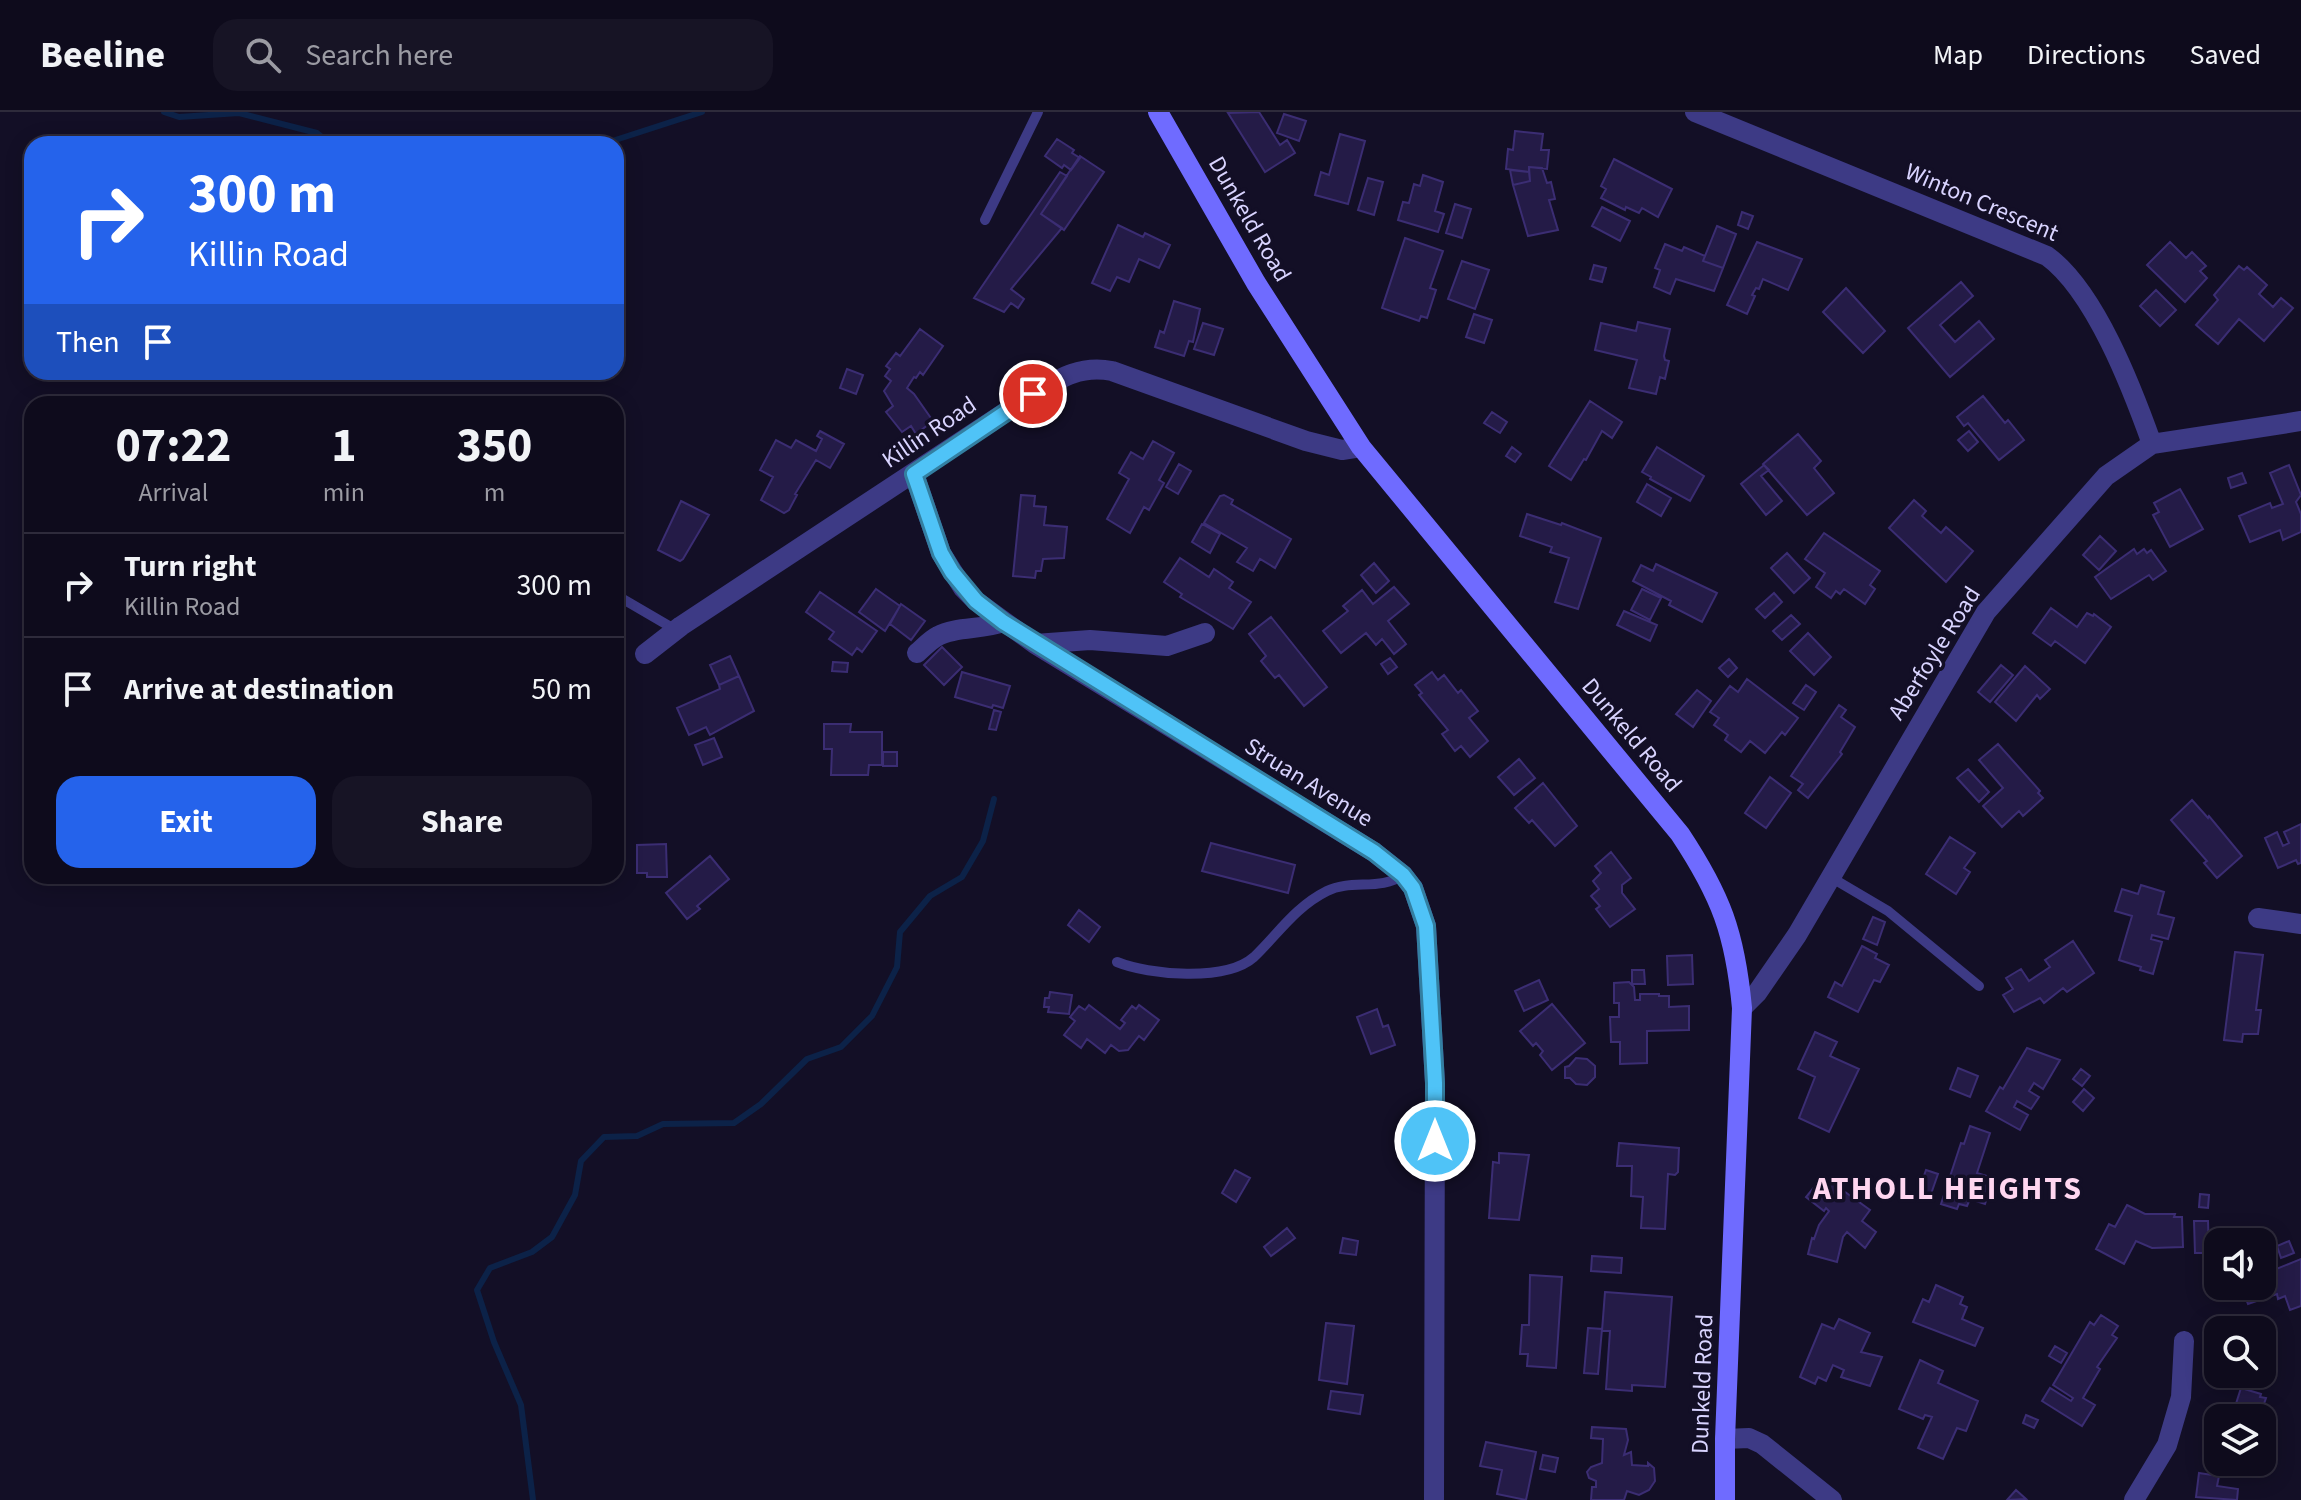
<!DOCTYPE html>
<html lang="en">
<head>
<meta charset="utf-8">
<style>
	:root { --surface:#0e0b1c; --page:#171425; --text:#f1f3f6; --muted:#9b9ba3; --line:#2e2b3b; --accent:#2563eb }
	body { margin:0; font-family:"Source Sans 3",sans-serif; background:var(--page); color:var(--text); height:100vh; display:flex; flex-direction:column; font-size:30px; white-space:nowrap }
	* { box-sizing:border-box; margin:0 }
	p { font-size:26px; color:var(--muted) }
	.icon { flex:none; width:44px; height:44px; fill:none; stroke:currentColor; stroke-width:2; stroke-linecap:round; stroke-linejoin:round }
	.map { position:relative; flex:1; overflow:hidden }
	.sheet { position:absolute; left:24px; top:284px; width:600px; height:488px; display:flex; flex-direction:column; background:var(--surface); border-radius:24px; box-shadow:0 4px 20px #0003,0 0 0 2px var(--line) }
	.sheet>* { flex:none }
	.hud { position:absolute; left:24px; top:24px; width:600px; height:244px; border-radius:24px; box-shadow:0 4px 20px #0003,0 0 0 2px var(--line); background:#2563eb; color:#fff; overflow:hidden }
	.buttons { position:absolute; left:2204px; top:1116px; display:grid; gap:16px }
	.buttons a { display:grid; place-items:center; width:72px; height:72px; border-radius:16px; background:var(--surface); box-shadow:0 4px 20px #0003,0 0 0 2px var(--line); font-size:40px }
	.pin { position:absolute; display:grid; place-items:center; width:68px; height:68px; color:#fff; margin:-34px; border:4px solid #fff; border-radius:50%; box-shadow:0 2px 8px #0007 }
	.me { position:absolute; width:88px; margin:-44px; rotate:0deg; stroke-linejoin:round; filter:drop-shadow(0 0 6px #0008) }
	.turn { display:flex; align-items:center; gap:28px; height:168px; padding:0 32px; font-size:36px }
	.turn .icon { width:104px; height:104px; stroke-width:2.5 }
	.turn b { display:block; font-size:56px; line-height:68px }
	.then { display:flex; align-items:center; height:76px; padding:0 32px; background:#0003; gap:16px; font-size:30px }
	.eta { display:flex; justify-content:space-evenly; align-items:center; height:136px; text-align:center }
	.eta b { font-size:48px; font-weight:700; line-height:56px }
	.button { display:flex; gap:16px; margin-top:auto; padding:16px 32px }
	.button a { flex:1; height:92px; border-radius:24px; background:var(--accent); color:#fff; font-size:32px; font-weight:700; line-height:92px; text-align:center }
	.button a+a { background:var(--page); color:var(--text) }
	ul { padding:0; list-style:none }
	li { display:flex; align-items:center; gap:24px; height:104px; padding:0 32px; border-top:2px solid var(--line) }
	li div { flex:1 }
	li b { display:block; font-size:30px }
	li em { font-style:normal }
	header { display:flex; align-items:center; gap:48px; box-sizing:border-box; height:112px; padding:0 40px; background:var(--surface); border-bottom:2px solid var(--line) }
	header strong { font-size:38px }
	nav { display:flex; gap:44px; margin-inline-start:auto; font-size:28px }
	.search { width:560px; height:72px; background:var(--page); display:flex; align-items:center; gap:20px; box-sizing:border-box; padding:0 28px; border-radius:24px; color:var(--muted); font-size:30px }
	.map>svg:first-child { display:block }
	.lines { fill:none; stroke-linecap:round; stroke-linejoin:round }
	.stream { stroke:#0c2248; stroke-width:6 }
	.building { fill:#241b47; stroke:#3b2d73; stroke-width:2 }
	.lane { stroke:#3d3a85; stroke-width:10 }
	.street { stroke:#3d3a85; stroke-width:20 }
	.secondary { stroke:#6f6bff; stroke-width:20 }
	.route-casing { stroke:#337fa1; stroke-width:20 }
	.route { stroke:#4fc3f7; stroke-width:14 }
	.labels { text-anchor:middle; stroke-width:7; stroke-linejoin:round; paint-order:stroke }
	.street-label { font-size:24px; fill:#d9d4ff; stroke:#130f26 }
	.district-label { font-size:32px; font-weight:bold; letter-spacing:2px; fill:#ffd6f0; stroke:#130f26 }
</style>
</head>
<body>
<header>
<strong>Beeline</strong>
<div class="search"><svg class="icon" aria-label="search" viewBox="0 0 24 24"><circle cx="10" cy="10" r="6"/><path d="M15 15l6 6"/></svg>Search here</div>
<nav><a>Map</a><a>Directions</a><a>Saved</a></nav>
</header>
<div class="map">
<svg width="2301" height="1388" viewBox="0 0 2301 1388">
	<rect width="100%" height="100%" fill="#130f26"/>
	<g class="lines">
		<path class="stream" d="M164 0 179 5 239 1 317 21 331 32
			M603 32 702 0
			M533 1388 521 1293 494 1230 477 1178 490 1156 532 1140 552 1125 575 1083 581 1049 604 1025 637 1024 663 1012 734 1011 761 992 807 947 841 935 872 904 897 855 900 820 930 784 962 765 983 729 994 687"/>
	</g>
	<path class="building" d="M1259 0 1280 33 1287 28 1295 41 1265 60 1228 1Z
		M1284 2 1306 9 1299 29 1277 21Z
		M1515 19 1543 22 1541 38H1549L1547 57 1529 55V60L1506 57 1508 37 1513 38Z
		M1340 22 1365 29 1348 92 1315 83 1321 60 1329 63Z
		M1057 27 1074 38 1072 41 1080 46 1071 58 1064 53 1062 56 1045 44Z
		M1080 44 1104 60 1064 118 1041 102Z
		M1614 47 1672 77 1658 105 1642 96 1639 101 1626 95 1625 98 1601 86 1606 77 1601 74Z
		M1529 55 1542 56 1547 71 1551 70 1555 87 1549 88 1558 118 1528 124 1513 73 1530 69Z
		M1510 58 1529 60 1530 69 1513 73Z
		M1060 60 1067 64 1041 102 1062 116 1011 177 1024 187 1018 196 1011 191 1004 200 974 186Z
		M1423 63 1443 70 1435 99 1444 102 1438 120 1398 108 1403 90 1409 91 1414 72 1420 74Z
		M1368 66 1383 70 1374 103 1358 98Z
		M1455 92 1471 97 1462 126 1446 121Z
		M1602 95 1630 109 1620 129 1592 114Z
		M1742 100 1753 104 1748 117 1738 113Z
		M1118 113 1143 125 1145 121 1170 133 1159 156 1139 147 1129 170 1117 165 1110 179 1092 171Z
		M1717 114 1736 122 1723 156 1703 149Z
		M1405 126 1443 139 1430 176 1436 178 1427 206 1421 204 1419 209 1382 196Z
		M1757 130 1802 147 1788 178 1763 167 1759 177 1756 176 1752 183 1755 184 1747 202 1727 193Z
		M2170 130 2186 146 2192 140 2206 154 2200 159 2207 166 2185 190 2147 153Z
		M1665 132 1682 139 1684 135 1705 144 1703 149 1723 156 1714 179 1676 167 1670 182 1654 175 1660 158 1655 156Z
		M1462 149 1489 158 1475 197 1448 187Z
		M1594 153 1606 156 1602 170 1590 167Z
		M2239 154 2244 158 2247 155 2267 173 2259 182 2273 195 2281 186 2293 196 2264 229 2239 207 2218 232 2196 213 2218 188 2214 183Z
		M1961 170 1973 184 1940 213 1955 230 1979 209 1994 227 1950 265 1908 216Z
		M1846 176 1885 219 1863 241 1823 200Z
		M2156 178 2176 198 2160 214 2140 194Z
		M1174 189 1200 197 1193 230 1189 229 1184 244 1155 235 1160 219 1164 221Z
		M1474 202 1492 208 1484 231 1466 225Z
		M1638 210 1670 217 1664 244 1665 248 1669 249 1665 267 1660 265 1656 282 1629 276 1637 248 1595 238 1601 211 1636 219Z
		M1203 211 1223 217 1214 243 1194 237Z
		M920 217 943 234 923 263 920 260 916 266 914 265 907 276 914 282 933 309 916 322 911 314 902 320 886 300 893 294 884 279 891 269 885 264 890 257 886 254 896 241 900 244Z
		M847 257 863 263 856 282 840 276Z
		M1983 284 2005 311 2008 308 2024 328 1999 348 1968 311 1964 314 1957 305Z
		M1590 289 1622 310 1612 326 1602 319 1586 348 1584 347 1571 368 1549 354Z
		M1492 300 1507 310 1500 321 1484 311Z
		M820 319 844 332 830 356 816 348 795 382 797 383 789 398 784 401 761 388 773 365 760 358 776 328 791 336 796 328 816 339 822 327 817 324Z
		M1969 319 1978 330 1968 339 1958 328Z
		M1798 322 1821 349 1814 356 1834 381 1807 403 1763 352Z
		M1153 329 1174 341 1159 368 1164 371 1149 398 1144 395 1130 421 1107 407 1129 367 1119 361 1131 340 1143 347Z
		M1512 335 1521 342 1515 350 1506 344Z
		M1657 335 1704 364 1690 389 1650 367 1651 365 1642 360Z
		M1179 352 1191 359 1178 382 1166 375Z
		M1764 353 1769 358 1761 364 1782 389 1766 403 1741 372Z
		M2289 353 2301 383 2296 390 2301 402V420L2283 428 2280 418 2250 430 2239 404 2270 391 2272 396 2283 392 2270 361Z
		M2242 361 2246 371 2231 376 2228 366Z
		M1647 372 1671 386 1661 404 1637 390Z
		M2180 377 2203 417 2170 435 2153 403 2159 400 2154 391Z
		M1021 383 1035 384 1034 394 1046 395 1044 413 1067 415 1064 446 1043 447 1041 459H1036L1035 466 1013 464Z
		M1224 383 1233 388 1231 392 1291 427 1275 456 1260 447 1253 459 1237 450 1247 436 1204 411 1220 384Z
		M1914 388 1926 399 1922 404 1941 421 1946 415 1973 439 1946 470 1889 416Z
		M681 389 709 403 683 447 680 449 658 438Z
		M1527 402 1561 413 1562 411 1601 426 1578 497 1555 490 1569 446 1550 440 1552 435 1520 424Z
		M1202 412 1220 422 1210 441 1192 430Z
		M1824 421 1880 459 1870 473 1875 477 1865 492 1844 477 1840 482 1836 479 1831 486 1816 475 1825 461 1805 447Z
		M2100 424 2116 439 2099 458 2083 443Z
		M2134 437 2137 442 2144 437 2147 441 2151 438 2166 459 2153 468 2149 463 2111 487 2095 465Z
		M1787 441 1810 466 1794 481 1771 456Z
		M1180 446 1209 465 1214 457 1233 470 1229 476 1251 490 1233 517 1180 485 1182 482 1164 470Z
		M1374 451 1389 469 1376 481 1361 463Z
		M1656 452 1717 481 1702 510 1669 493 1671 489 1633 469 1641 453 1653 459Z
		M1394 475 1409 492 1388 509 1406 532 1394 542 1382 527 1376 533 1366 521 1341 541 1323 519 1348 499 1343 494 1362 478 1373 492Z
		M876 477 900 494 885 519 859 500Z
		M1642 477 1661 486 1650 508 1631 498Z
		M820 480 877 519 862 540 857 536 852 543 829 527 834 520 806 500Z
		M1774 481 1782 490 1765 506 1756 497Z
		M901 492 925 509 911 528 890 512Z
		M2051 496 2077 515 2087 501 2093 504 2094 502 2111 515 2085 551 2055 529 2051 534 2033 521Z
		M1624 499 1657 513 1650 529 1617 513Z
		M1791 503 1800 512 1782 528 1773 519Z
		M1271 505 1327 575 1304 594 1279 563 1275 566 1261 549 1266 544 1249 522Z
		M1808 521 1831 545 1814 563 1790 539Z
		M942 535 962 555 944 573 924 553Z
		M730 544 739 564 719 573 710 553Z
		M1390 546 1397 555 1388 562 1381 552Z
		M1729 547 1737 556 1728 565 1719 556Z
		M833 550 848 551 847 560 832 559Z
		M2001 553 2013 563 1990 590 1978 580Z
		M2025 554 2050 577 2040 587 2037 583 2016 609 1995 590Z
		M962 560 1010 574 1003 596 993 593 992 596 955 585Z
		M1432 560 1438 568 1444 563 1458 581 1461 578 1478 599 1469 606 1488 629 1470 645 1461 634 1455 639 1442 622 1448 618 1419 583 1422 581 1415 573Z
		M739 564 754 599 710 623 706 615 689 623 677 596 720 577 719 573Z
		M1747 567 1798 606 1785 623 1782 620 1765 641 1750 629 1741 640 1725 628 1728 623 1714 613 1719 606 1710 600 1730 574 1738 580Z
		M1806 573 1816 580 1804 598 1793 591Z
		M1697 578 1711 589 1693 615 1676 602Z
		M1839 593 1846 598 1841 605 1855 615 1840 640 1842 642 1808 686 1798 678 1803 672 1791 664Z
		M994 598 1001 600 996 618 989 617Z
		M824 612H851L850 620H882V653H869L868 663H831L832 637H824Z
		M714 626 722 645 703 653 695 633Z
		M1998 632 2040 679 2038 681 2043 686 2023 704 2019 699 2002 715 1983 694 2003 676 1979 648Z
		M883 640H897V654H883Z
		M1519 647 1535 666 1514 683 1498 665Z
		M1968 657 1989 680 1979 690 1957 666Z
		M1770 665 1791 681 1766 716 1745 701Z
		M1543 671 1577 714 1555 734 1532 708 1529 711 1515 696Z
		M2192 688 2208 706 2209 704 2242 744 2217 766 2204 751 2207 749 2171 708Z
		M2301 712V751L2298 752 2296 748 2278 756 2265 726 2277 720 2283 734 2289 731 2284 720Z
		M1950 725 1975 741 1964 756 1970 760 1956 782 1926 762Z
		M1211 731 1295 753 1288 781 1202 759Z
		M666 732 667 765H647V761H637V733Z
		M1611 740 1631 766 1622 773V781L1635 797 1610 815 1596 797 1600 794 1591 784 1599 777 1593 769 1601 761 1595 754Z
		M710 744 729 767 697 794 700 797 687 807 666 781Z
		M2141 773 2164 780 2158 802 2174 806 2168 827 2152 823 2151 827 2162 830 2153 862 2140 858 2141 855 2119 848 2132 804 2115 799 2122 777 2138 782Z
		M1079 798 1100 815 1089 830 1068 813Z
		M1873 805 1885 810 1877 833 1863 827Z
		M2073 829 2094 861 2067 880 2063 876 2044 891 2040 886 2014 900 2003 883 2013 877 2006 866 2021 857 2029 869 2050 855 2045 848Z
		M1862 834 1877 842 1875 846 1889 853 1880 870 1874 868 1858 900 1828 885 1835 870 1842 874Z
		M2235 840 2263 843 2256 898H2261L2258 922H2243L2242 930 2224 928Z
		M1692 843 1693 872 1668 873 1667 844Z
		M1632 858H1644L1645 872H1632Z
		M1539 868 1548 888 1524 899 1515 879Z
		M1629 870 1634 875 1635 888H1640V882H1659V884H1669V895L1689 894V918L1647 919V951L1620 952V930H1611L1610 905H1619V891H1614V871Z
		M1050 880 1072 883 1069 902 1048 900 1049 895H1044L1045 886H1049Z
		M1552 892 1585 931 1552 958 1540 943 1543 939 1536 931 1533 934 1520 919Z
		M1089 893 1120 917 1125 911 1121 908 1132 894 1136 897 1139 893 1159 908 1144 928 1139 924 1128 938 1119 939 1111 933 1105 941 1087 927 1081 936 1064 923 1075 909 1070 905 1079 894 1085 898Z
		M1377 897 1383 915 1388 913 1395 933 1371 942 1357 905Z
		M1815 920 1837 930 1830 944 1859 957 1829 1020 1799 1006 1815 965 1798 957Z
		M2027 936 2060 948 2043 977 2034 971 2029 979 2039 985 2031 997 2017 989 2014 995 2028 1003 2020 1018 1986 999 2000 975 2003 977Z
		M1576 946 1587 947 1595 954V965L1587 973 1576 972 1570 966H1565V955L1569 954Z
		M1958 956 1978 964 1970 985 1950 977Z
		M2081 957 2090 964 2082 974 2073 967Z
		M2084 977 2094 986 2083 999 2073 990Z
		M1970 1014 1990 1021 1977 1061 1993 1066 1985 1092 1970 1087 1967 1094 1959 1092 1957 1097 1941 1092 1961 1031 1964 1032Z
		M1619 1031 1679 1036 1678 1060 1675 1063 1668 1062 1665 1117 1641 1116 1643 1085 1631 1084 1632 1054H1617Z
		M1499 1041 1529 1043 1519 1108 1489 1106 1493 1050 1499 1051Z
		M1235 1058 1250 1066 1236 1090 1222 1081Z
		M1926 1058 1938 1062 1931 1082 1919 1078Z
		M1823 1064 1870 1098 1862 1109 1876 1120 1865 1136 1847 1120 1843 1125 1837 1150 1808 1142 1812 1126 1814 1127 1819 1113 1829 1099 1826 1096 1824 1099 1806 1085Z
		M2012 1070 2036 1076 2033 1087 2009 1080Z
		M2200 1082 2209 1083 2208 1096 2199 1095Z
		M2127 1093 2145 1102H2175L2174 1105H2182L2183 1135 2152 1136 2136 1129 2124 1152 2096 1137 2109 1112 2115 1115Z
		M2194 1109H2208L2209 1141H2195Z
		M1287 1116 1295 1126 1271 1144 1264 1135Z
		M1343 1126 1358 1129 1356 1143 1340 1141Z
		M2289 1129 2294 1141 2281 1146 2277 1134Z
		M2262 1142 2269 1160 2301 1147V1194L2290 1198 2285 1184 2278 1187 2277 1182 2248 1192 2241 1174H2262Z
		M1592 1144 1622 1146 1621 1161 1591 1159Z
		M1530 1163 1562 1165 1556 1256 1527 1254 1528 1242H1520L1522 1213H1529Z
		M1936 1173 1963 1185 1960 1192 1967 1195 1962 1207 1983 1216 1975 1234 1913 1210 1923 1187 1929 1190Z
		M1605 1180 1672 1185 1665 1275 1632 1273V1279L1606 1277 1610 1219H1602Z
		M2101 1203 2118 1214 2112 1223 2117 1226 2097 1255 2100 1257 2083 1286 2095 1293 2082 1314 2042 1289 2050 1276 2071 1289 2073 1286 2053 1273 2090 1210 2094 1213Z
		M1839 1207 1870 1221 1861 1240 1882 1245 1870 1274 1841 1265 1844 1258 1833 1253 1826 1269 1818 1265 1815 1272 1800 1265 1822 1212 1834 1217Z
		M1326 1211 1354 1214 1347 1272 1319 1268Z
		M1588 1216 1602 1217 1598 1262 1584 1261Z
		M2055 1234 2067 1241 2061 1251 2049 1244Z
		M1920 1248 1943 1259 1938 1271 1978 1289 1966 1319 1957 1316 1943 1347 1918 1336 1932 1305 1925 1303 1923 1307 1899 1297Z
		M2241 1276 2261 1282 2260 1285 2266 1286 2259 1306H2229L2231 1300 2233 1301Z
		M1331 1279 1363 1283 1360 1302 1328 1297Z
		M2026 1303 2038 1308 2034 1316 2023 1311Z
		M1592 1315 1626 1317 1628 1328 1624 1343 1631 1340 1632 1353 1648 1354V1351L1654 1356 1655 1369 1649 1378 1639 1383 1627 1379 1624 1388H1591L1592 1375H1596V1369L1589 1366 1587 1360 1591 1355 1602 1351 1603 1327 1591 1326Z
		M1486 1330 1536 1340 1526 1388 1497 1382 1502 1358 1480 1354Z
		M1543 1343 1558 1346 1555 1360 1540 1357Z
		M2230 1350H2252L2248 1362 2228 1356Z
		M2199 1361 2219 1364 2217 1374 2238 1377 2237 1388 2196 1385Z
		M2016 1378 2026 1387 2007 1388Z"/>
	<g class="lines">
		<path class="lane" d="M985 108 1038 0
			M616 483 676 518
			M1832 766 1888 799 1979 874
			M1117 850C1149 863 1226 870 1254 845 1278 822 1295 795 1327 779 1351 767 1381 779 1403 763"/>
		<path class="street" d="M1695 0 2047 144C2095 179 2132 276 2152 332
			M914 362 941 441 963 476 976 489 1035 532 1374 740 1403 763 1413 776 1426 814 1435 971 1434 1388
			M1035 532 1090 528 1167 534 1205 521
			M917 541C923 536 930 528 938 524 956 514 983 518 1003 510
			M645 542 681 514 1033 282C1060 266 1080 253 1112 259L1306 329 1342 338 1361 335
			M2258 806 2301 812
			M1742 896 1757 881 1797 823 1986 500 2106 364 2152 332 2301 309
			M1725 1327 1749 1326 1762 1332 1832 1388
			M2134 1388 2167 1333 2181 1285 2184 1229"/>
		<path class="secondary" d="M1158 0 1256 171 1361 335 1680 722C1721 784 1735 821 1742 896L1725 1327V1388"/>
	</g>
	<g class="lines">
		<g class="route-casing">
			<path id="route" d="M1033 282 914 362 941 441 952 460 976 489 1003 510 1374 740 1403 763 1413 776 1426 814 1435 971V1029"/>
		</g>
		<use href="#route" class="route"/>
	</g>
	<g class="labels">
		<g class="street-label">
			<text transform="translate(1982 90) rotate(23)" y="8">Winton Crescent</text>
			<text transform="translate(1250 107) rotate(60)" y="8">Dunkeld Road</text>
			<text transform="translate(929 320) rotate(-34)" y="8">Killin Road</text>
			<text transform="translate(1934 541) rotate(-58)" y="8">Aberfoyle Road</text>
			<text transform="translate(1632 623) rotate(50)" y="8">Dunkeld Road</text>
			<text transform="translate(1309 670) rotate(32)" y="8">Struan Avenue</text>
			<text transform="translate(1702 1272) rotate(-88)" y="8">Dunkeld Road</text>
		</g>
		<g class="district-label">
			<text x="1948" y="1087">ATHOLL HEIGHTS</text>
		</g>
	</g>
</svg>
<div class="buttons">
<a><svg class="icon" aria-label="sound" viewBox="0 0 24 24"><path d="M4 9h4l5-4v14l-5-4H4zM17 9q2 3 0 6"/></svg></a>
<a><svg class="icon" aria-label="search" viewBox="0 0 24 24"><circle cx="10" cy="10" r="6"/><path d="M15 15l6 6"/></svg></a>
<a><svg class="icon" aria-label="layers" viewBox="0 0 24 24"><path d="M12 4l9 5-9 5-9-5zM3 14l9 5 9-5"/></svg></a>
</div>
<div class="pin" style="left:1033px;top:282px;background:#d93025"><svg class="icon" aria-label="arrive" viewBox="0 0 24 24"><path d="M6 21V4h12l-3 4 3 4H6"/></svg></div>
<svg class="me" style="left:1435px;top:1029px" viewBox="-20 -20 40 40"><circle r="17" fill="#4fc3f7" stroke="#fff" stroke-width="3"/><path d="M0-11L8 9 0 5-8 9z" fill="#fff"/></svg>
<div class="hud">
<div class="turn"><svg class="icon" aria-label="right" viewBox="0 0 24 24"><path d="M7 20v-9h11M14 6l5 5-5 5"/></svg><div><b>300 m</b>Killin Road</div></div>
<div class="then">Then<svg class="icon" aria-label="arrive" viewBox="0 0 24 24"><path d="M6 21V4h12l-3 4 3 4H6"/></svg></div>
</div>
<section class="sheet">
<div class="eta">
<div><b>07:22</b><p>Arrival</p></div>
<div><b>1</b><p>min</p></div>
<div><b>350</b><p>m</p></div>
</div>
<ul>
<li><svg class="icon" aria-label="right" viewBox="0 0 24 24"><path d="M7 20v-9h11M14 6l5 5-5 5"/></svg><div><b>Turn right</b><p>Killin Road</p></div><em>300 m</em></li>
<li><svg class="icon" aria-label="arrive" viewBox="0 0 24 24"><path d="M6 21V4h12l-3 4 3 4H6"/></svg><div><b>Arrive at destination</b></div><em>50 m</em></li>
</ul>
<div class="button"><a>Exit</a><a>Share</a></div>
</section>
</div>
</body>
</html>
